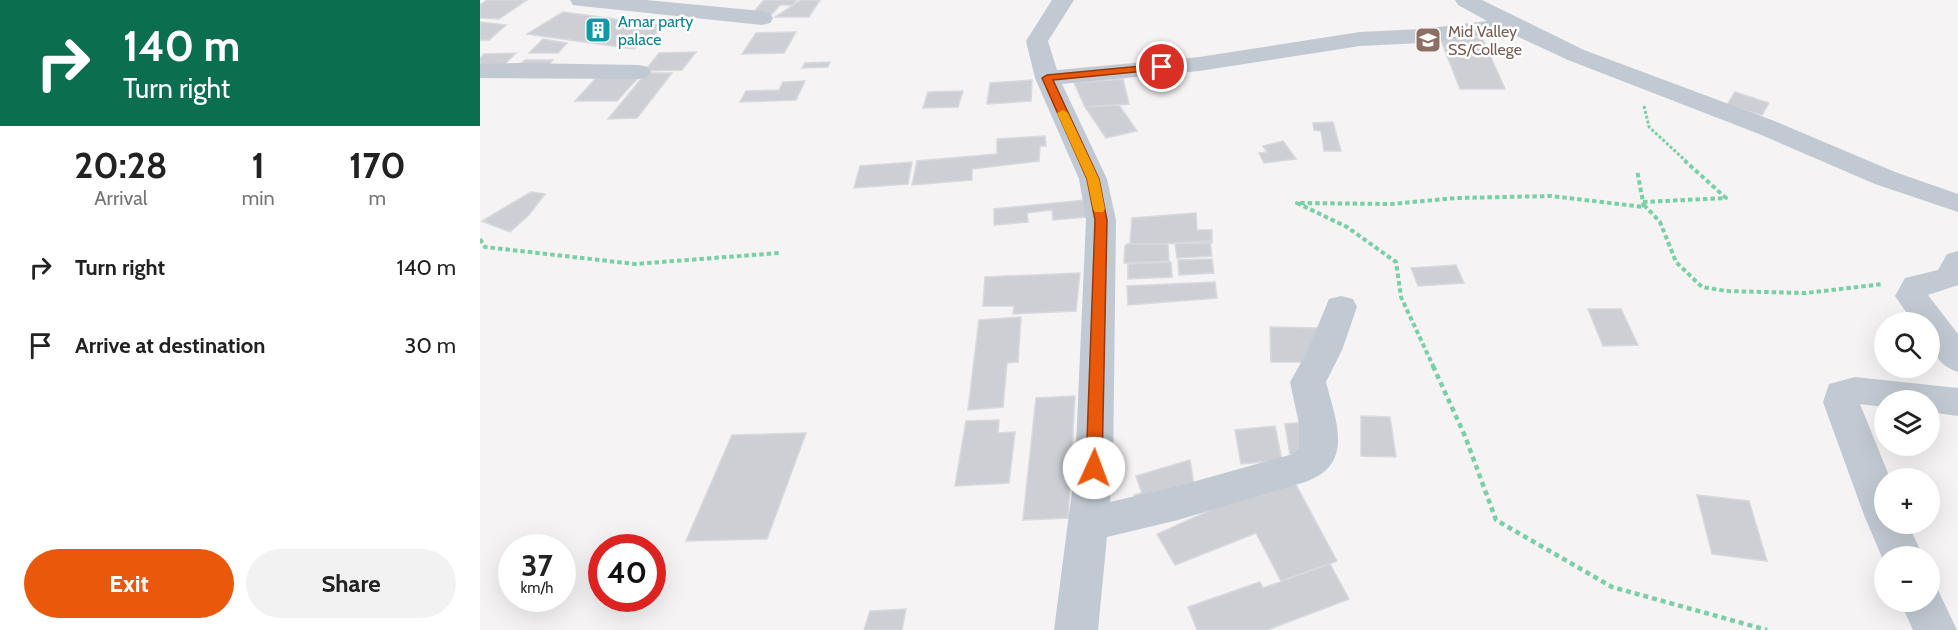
<!DOCTYPE html>
<html lang="en">
<head>
<meta charset="utf-8">
<style>
	:root { --surface:#fff; --page:#f2f2f2; --text:#222; --muted:#767676; --accent:#ea580c }
	body { margin:0; font-family:Cabin,sans-serif; background:var(--page); color:var(--text); height:100vh; display:flex; flex-direction:column; font-size:22px; white-space:nowrap }
	* { box-sizing:border-box; margin:0 }
	p { font-size:20px; color:var(--muted) }
	.icon { flex:none; width:33px; height:33px; fill:none; stroke:currentColor; stroke-width:2; stroke-linecap:round; stroke-linejoin:round }
	.map { position:relative; flex:1; overflow:hidden }
	.drawer { display:flex; flex-direction:column; background:var(--surface); width:480px }
	.drawer>* { flex:none }
	.top-card { background:#0b6e4f; color:#fff; overflow:hidden }
	.buttons { position:absolute; left:1394px; top:312px; display:grid; gap:12px }
	.buttons a { display:grid; place-items:center; width:66px; height:66px; border-radius:50%; background:var(--surface); box-shadow:0 6px 24px #0002; font-size:30px }
	.speed { position:absolute; left:18px; top:534px; display:flex; gap:12px; font-size:30px; font-weight:700; text-align:center }
	.speed>* { display:grid; place-content:center; width:78px; height:78px; border-radius:50%; background:var(--surface); box-shadow:0 6px 24px #0002; line-height:1 }
	.speed small { font-size:15px; font-weight:400 }
	.speed .limit { border:9px solid #d22; background:#fff; color:#111 }
	.pin { position:absolute; display:grid; place-items:center; width:51px; height:51px; color:#fff; margin:-26px; border:3px solid #fff; border-radius:50%; box-shadow:0 2px 6px #0007 }
	.me { position:absolute; width:66px; margin:-33px; rotate:2deg; stroke-linejoin:round; filter:drop-shadow(0 0 4px #0008) }
	.turn { display:flex; align-items:center; gap:21px; height:126px; padding:0 24px; font-size:27px }
	.turn .icon { width:78px; height:78px; stroke-width:2.5 }
	.turn b { display:block; font-size:42px; line-height:51px }
	.eta { display:flex; justify-content:space-evenly; align-items:center; height:102px; text-align:center }
	.eta b { font-size:36px; font-weight:800; line-height:42px }
	.primary-button { display:flex; gap:12px; margin-top:auto; padding:12px 24px }
	.primary-button a { flex:1; height:69px; border-radius:36px; background:var(--accent); color:#fff; font-size:24px; font-weight:800; line-height:69px; text-align:center }
	.primary-button a+a { background:var(--page); color:var(--text) }
	ul { padding:0; list-style:none }
	li { display:flex; align-items:center; gap:18px; height:78px; padding:0 24px }
	li div { flex:1 }
	li b { display:block; font-size:22px }
	li em { font-style:normal }
	main { display:flex; flex:1; min-height:0 }
	.map>svg:first-child { display:block }
	.building { fill:#cdcfd5; stroke:#d7d9de; stroke-width:1.5 }
	.lines { fill:none; stroke-linecap:round; stroke-linejoin:round }
	.path-far2 { stroke:#7ad0a6; stroke-width:3; stroke-dasharray:3 2; stroke-linecap:butt }
	.path-far1 { stroke:#7ad0a6; stroke-width:4; stroke-dasharray:4.5 3; stroke-linecap:butt }
	.path { stroke:#7ad0a6; stroke-width:4.5; stroke-dasharray:5 4; stroke-linecap:butt }
	.minor { fill:#c1cad2; fill-rule:evenodd }
	.route { fill:#ea580c; stroke:#983908; stroke-width:1.5 }
	.slow { fill:#f59e0b }
	.labels { text-anchor:middle; stroke-width:5; stroke-linejoin:round; paint-order:stroke }
	.far-culture-label { font-size:16px; fill:#0d838f; stroke:#fff; text-anchor:start }
	.far-education-label { font-size:16px; fill:#785e54; stroke:#fff; text-anchor:start }
</style>
</head>
<body>
<main>
<section class="drawer">
<div class="top-card">
<div class="turn"><svg class="icon" aria-label="right" viewBox="0 0 24 24"><path d="M7 20v-9h11M14 6l5 5-5 5"/></svg><div><b>140 m</b>Turn right</div></div>
</div>
<div class="eta">
<div><b>20:28</b><p>Arrival</p></div>
<div><b>1</b><p>min</p></div>
<div><b>170</b><p>m</p></div>
</div>
<ul>
<li><svg class="icon" aria-label="right" viewBox="0 0 24 24"><path d="M7 20v-9h11M14 6l5 5-5 5"/></svg><div><b>Turn right</b></div><em>140 m</em></li>
<li><svg class="icon" aria-label="arrive" viewBox="0 0 24 24"><path d="M6 21V4h12l-3 4 3 4H6"/></svg><div><b>Arrive at destination</b></div><em>30 m</em></li>
</ul>
<div class="primary-button"><a>Exit</a><a>Share</a></div>
</section>
<div class="map">
<svg width="1478" height="630" viewBox="0 0 1478 630">
	<rect width="100%" height="100%" fill="#f5f3f3"/>
	<path class="building" d="M7 0H47L19 19 0 18V5Z
		M284 0H317L312 5H300L292 14H272Z
		M321 0H340L329 17H295Z
		M83 12 187 26 154 49 47 34Z
		M0 22 26 25 9 40H0Z
		M316 32 304 53 262 54 276 33Z
		M1002 37 1025 89H980L960 38Z
		M63 39 87 43 78 53H49Z
		M216 52 202 70 165 71 179 53Z
		M36 53 21 68 0 69V58L4 54Z
		M45 60H73L67 66H38Z
		M350 62 348 67 322 68 325 63Z
		M166 73H192L157 118 128 119Z
		M117 77 158 78 137 101H95Z
		M643 79 649 104 605 107 594 83Z
		M552 80 551 101 507 104 510 83Z
		M325 81 316 100 260 102 266 91 299 90 303 82Z
		M483 91 478 107 443 108 448 92Z
		M1255 92 1289 103 1282 115 1247 105Z
		M639 105 657 131 626 138 605 107Z
		M853 122 861 151H844L841 131 834 130 833 123Z
		M565 136 566 146H560L559 161 492 169V180L432 185 437 161 517 154V139Z
		M803 141 816 159 784 163 779 153 787 152 783 146Z
		M432 162 428 184 374 188 380 166Z
		M51 192 65 194 49 215 30 232 2 221Z
		M605 200 607 217 573 220 572 210 547 213 548 222 514 225V209Z
		M716 213 717 230H732V243L650 244 652 218Z
		M730 241 732 256 697 258 695 243Z
		M647 244H688L689 261 644 263 645 246Z
		M732 259 734 273 699 275 698 260Z
		M691 262 692 277 648 279V264Z
		M976 265 984 283 938 286 931 268Z
		M600 273 596 311 533 314 534 306H503L505 277Z
		M735 282 737 298 648 305 647 286Z
		M1108 309H1141L1158 345 1123 346Z
		M541 317 538 362 527 363 523 407 488 410 499 320Z
		M790 327 838 328 831 362H791Z
		M595 396 588 518 543 520 556 398Z
		M881 416 910 417 916 457 881 456Z
		M519 420 518 433 535 432 529 483 475 486 486 421Z
		M828 422 834 454 810 455 805 424Z
		M795 426 802 460 761 464 755 430Z
		M326 433 287 539 206 541 252 435Z
		M710 460 715 492 659 510 654 495 662 493 656 476Z
		M814 481 857 561 801 581 776 533 695 565 677 534 762 496Z
		M1217 495 1269 501 1287 561 1232 554Z
		M850 564 869 599 787 630H717L708 607 780 582 783 588Z
		M426 609 422 630H384L390 611Z"/>
	<g class="lines">
		<path class="path-far2" d="M1164 106 1169 127 1207 162"/>
		<path class="path-far1" d="M1163 202 1246 198 1205 161
			M1164 205 1180 222 1196 262 1222 287 1246 291 1326 293 1403 284
			M0 239 5 247 155 264 299 253
			M954 368 921 297 916 262 867 227 817 203 911 204 976 198 1071 196 1164 207 1157 170"/>
		<path class="path" d="M953 366 985 436 1016 520 1132 587 1287 630"/>
		<path class="minor" d="M90 0H166L282 11 290 13 293 18 290 23 282 25 101 6 93 5Z
			M572 0H594L568 41 577 70 719 57 880 32 942 29 1007 21 978 5 975 0H1002L1104 50 1297 122 1415 172 1478 194V212L1395 184 1279 134 1088 60 1028 32 942 43 880 46 719 71 582 84 627 179 636 220 633 468 630 502 698 486 813 454 819 449V424L810 382 828 350 849 299 861 296 873 299 877 307 862 350 846 382C856 421 875 465 825 482L698 520 627 537 618 630H574L595 468 606 220 599 179 555 78 546 41Z
			M41 63 159 65 168 67 171 72 168 77 159 79 0 78V64Z
			M1478 251V285L1448 295 1478 334V372C1454 364 1449 346 1449 322H1433L1415 296 1425 278 1458 270 1467 254Z
			M1375 377 1478 388V416L1449 412V400H1404V407L1380 404 1410 478H1404V524H1428L1443 556H1404V562L1384 515 1343 402 1349 384Z
			M1449 585 1457 588 1477 630H1433L1420 602H1449Z"/>
	</g>
	<path class="route" d="M682 64 687 67 686 69 573 80 619 179 627 220 622 468 620 472 614 474 608 472 606 468 615 220 607 179 562 78 567 75Z"/>
	<path class="slow" d="M583 110 588 113 619 179 625 209 623 212H615L613 209 607 179 577 113Z"/>
	<defs>
		<g id="building-square" transform="scale(1.35)"><rect x="-9" y="-9" width="18" height="18" rx="4" fill="#0f9aa8" stroke="#fff"/><path d="M-4-6H4V6H1V3H-1V6H-4ZM-2.5-4.3h1.7v1.8h-1.7ZM.8-4.3h1.7v1.8H.8ZM-2.5-1h1.7V.8h-1.7ZM.8-1h1.7V.8H.8Z" fill="#fff"/></g>
		<g id="university-square" transform="scale(1.35)"><rect x="-9" y="-9" width="18" height="18" rx="4" fill="#8d6e63" stroke="#fff"/><path d="M0-5L7-2L0 1L-7-2ZM-4 1L0 2.5L4 1V4Q0 6-4 4Z" fill="#fff"/></g>
	</defs>
	<g fill-rule="evenodd">
		<use href="#building-square" x="118" y="30"/>
		<use href="#university-square" x="948" y="40"/>
	</g>
	<g class="labels">
		<g class="far-culture-label">
			<text x="138" y="27">Amar party<tspan x="138" dy="18">palace</tspan></text>
		</g>
		<g class="far-education-label">
			<text x="968" y="37">Mid Valley<tspan x="968" dy="18">SS/College</tspan></text>
		</g>
	</g>
</svg>
<div class="buttons">
<a><svg class="icon" aria-label="search" viewBox="0 0 24 24"><circle cx="10" cy="10" r="6"/><path d="M15 15l6 6"/></svg></a>
<a><svg class="icon" aria-label="layers" viewBox="0 0 24 24"><path d="M12 4l9 5-9 5-9-5zM3 14l9 5 9-5"/></svg></a>
<a>+</a>
<a>−</a>
</div>
<div class="speed"><div>37<small>km/h</small></div><div class="limit">40</div></div>
<div class="pin" style="left:682px;top:67px;background:#d93025"><svg class="icon" aria-label="arrive" viewBox="0 0 24 24"><path d="M6 21V4h12l-3 4 3 4H6"/></svg></div>
<svg class="me" style="left:614px;top:468px" viewBox="-20 -20 40 40"><circle r="19" fill="#fff"/><path d="M0-13L10 11 0 6-10 11z" fill="#ea580c"/></svg>
</div>
</main>
</body>
</html>
